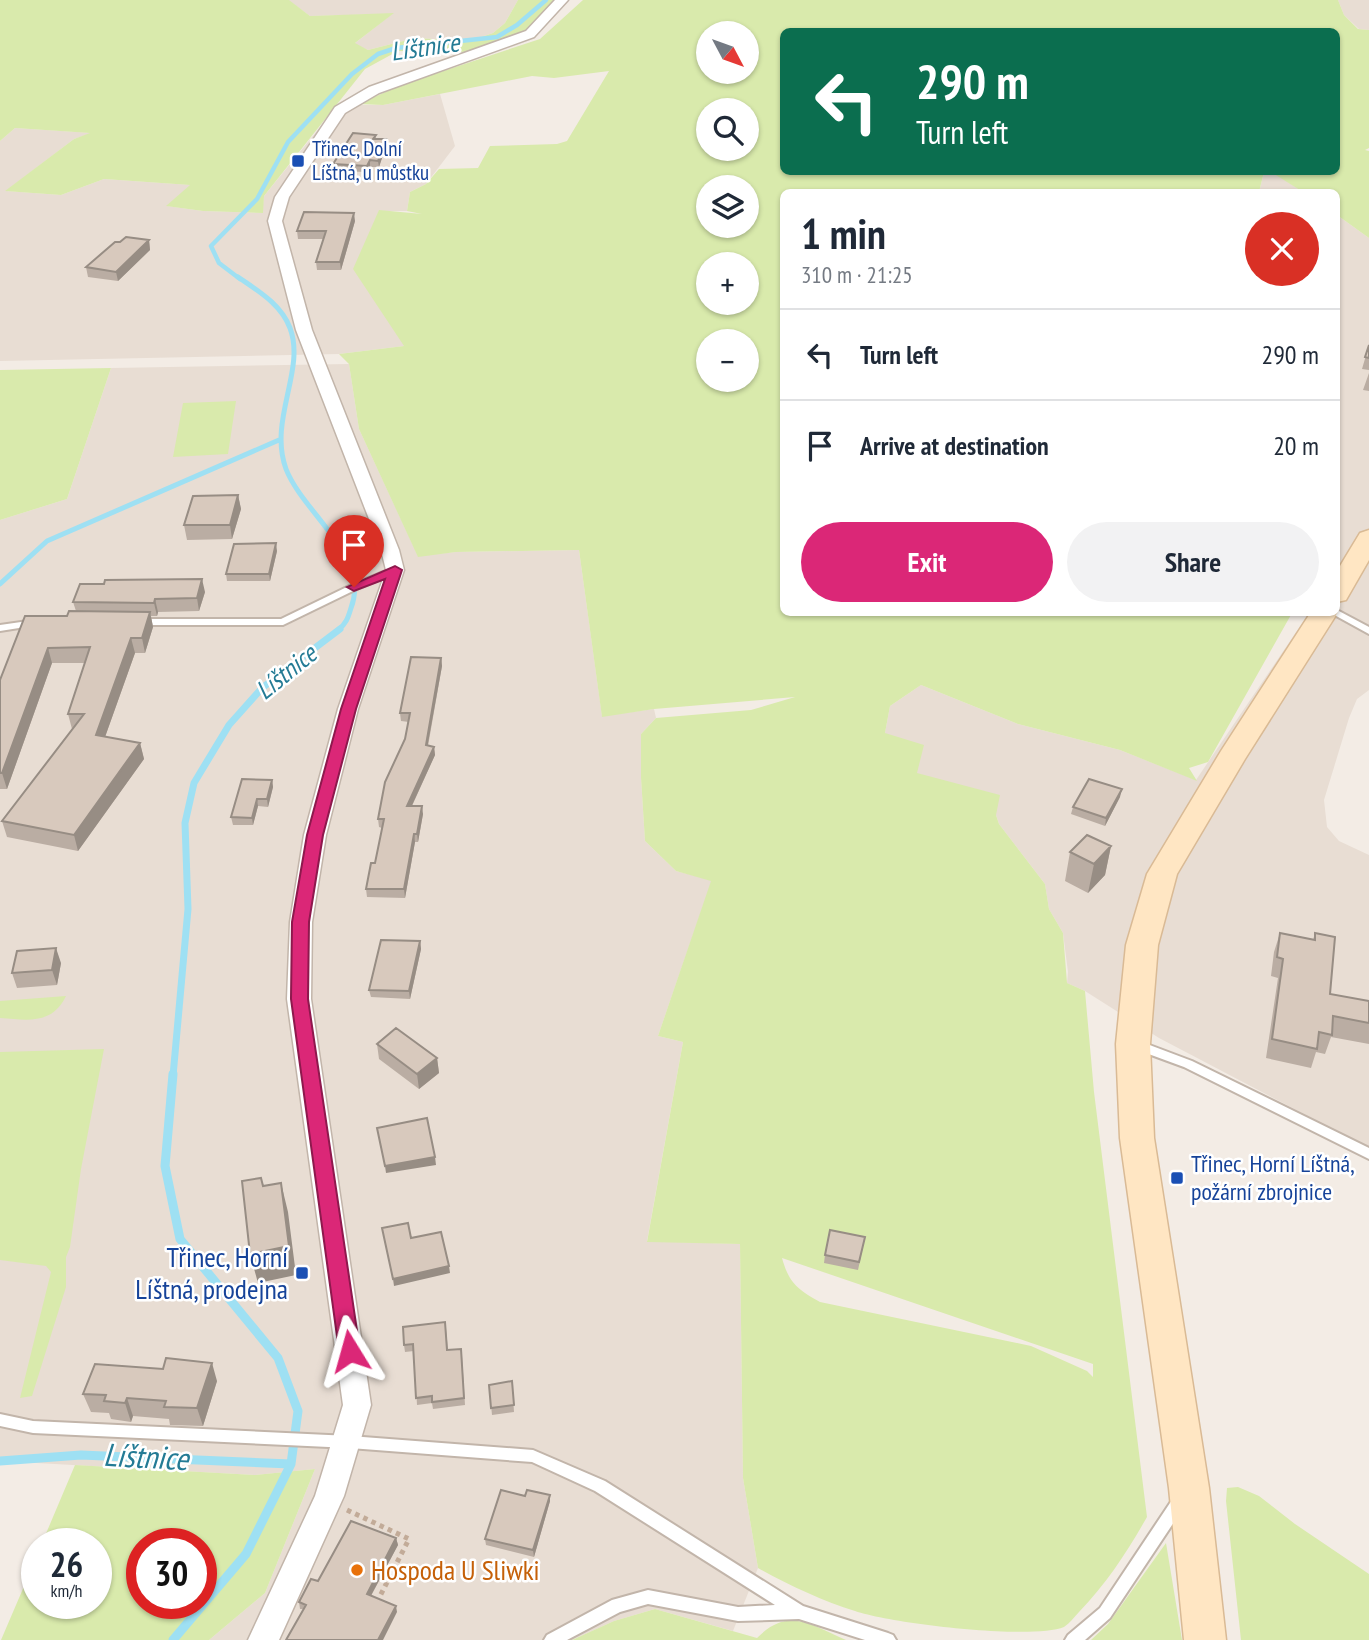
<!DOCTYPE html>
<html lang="en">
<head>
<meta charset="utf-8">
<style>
	:root { --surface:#fff; --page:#f2f2f3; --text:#1f2937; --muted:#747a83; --line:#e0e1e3; --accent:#db2777 }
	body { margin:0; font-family:"PT Sans Narrow",sans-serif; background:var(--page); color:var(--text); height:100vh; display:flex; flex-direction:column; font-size:26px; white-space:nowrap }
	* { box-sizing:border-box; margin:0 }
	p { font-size:23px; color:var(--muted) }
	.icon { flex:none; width:38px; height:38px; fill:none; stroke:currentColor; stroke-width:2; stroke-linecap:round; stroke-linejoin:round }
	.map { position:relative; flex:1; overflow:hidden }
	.details { position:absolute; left:780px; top:189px; width:560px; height:427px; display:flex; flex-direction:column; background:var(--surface); border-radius:10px; box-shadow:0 2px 5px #0004 }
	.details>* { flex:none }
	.guide { position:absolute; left:780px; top:28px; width:560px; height:147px; border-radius:10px; box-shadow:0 2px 5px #0004; background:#0b6e4f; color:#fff; overflow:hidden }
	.needle { width:46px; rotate:131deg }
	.tools { position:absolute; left:696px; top:21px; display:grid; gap:14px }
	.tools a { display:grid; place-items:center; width:63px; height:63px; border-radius:50%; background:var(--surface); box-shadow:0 2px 5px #0004; font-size:35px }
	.speed { position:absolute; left:21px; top:1528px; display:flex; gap:14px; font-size:35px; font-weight:700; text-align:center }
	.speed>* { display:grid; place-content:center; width:91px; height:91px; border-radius:50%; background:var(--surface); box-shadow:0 2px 5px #0004; line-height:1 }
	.speed small { font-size:18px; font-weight:400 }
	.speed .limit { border:10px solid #d22; background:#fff; color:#111 }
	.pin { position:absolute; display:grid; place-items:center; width:60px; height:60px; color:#fff; margin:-72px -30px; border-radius:50% 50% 50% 0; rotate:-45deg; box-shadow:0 0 7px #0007 }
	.pin .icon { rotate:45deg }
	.me { position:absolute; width:77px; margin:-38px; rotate:352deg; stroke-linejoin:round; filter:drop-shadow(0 0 5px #0008) }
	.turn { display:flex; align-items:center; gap:24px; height:147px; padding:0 21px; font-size:32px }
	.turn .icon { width:91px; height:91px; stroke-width:2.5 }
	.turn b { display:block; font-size:49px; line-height:60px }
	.round { display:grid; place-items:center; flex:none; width:74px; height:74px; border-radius:37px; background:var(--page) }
	.headline { display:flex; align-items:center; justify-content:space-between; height:119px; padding:0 21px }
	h1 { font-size:42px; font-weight:700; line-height:52px }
	.primary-button { display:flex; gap:14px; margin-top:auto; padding:14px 21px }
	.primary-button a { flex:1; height:80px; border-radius:42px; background:var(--accent); color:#fff; font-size:28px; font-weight:700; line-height:80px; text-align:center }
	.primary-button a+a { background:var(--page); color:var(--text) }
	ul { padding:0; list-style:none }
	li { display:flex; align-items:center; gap:21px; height:91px; padding:0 21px; border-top:2px solid var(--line) }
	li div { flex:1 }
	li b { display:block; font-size:26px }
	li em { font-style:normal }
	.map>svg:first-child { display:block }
	.residential { fill:#e8ddd3 }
	.green { fill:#d9eaac; fill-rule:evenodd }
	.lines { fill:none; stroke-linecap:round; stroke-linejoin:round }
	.stream-far3 { stroke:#9ee0f3; stroke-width:4.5 }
	.stream-far2 { stroke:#9ee0f3; stroke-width:5 }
	.stream-far1 { stroke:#9ee0f3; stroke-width:7 }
	.stream { stroke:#9ee0f3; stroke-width:9 }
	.lane-casing { stroke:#c2b5aa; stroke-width:4 }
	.street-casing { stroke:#c2b5aa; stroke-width:3 }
	.secondary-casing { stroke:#d9ba95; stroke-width:3 }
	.path { stroke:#c2ab98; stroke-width:5; stroke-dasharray:4.5 4.5; stroke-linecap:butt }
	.lane { fill:#fff; fill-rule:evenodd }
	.street { fill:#fff; fill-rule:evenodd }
	.secondary { fill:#ffe6c3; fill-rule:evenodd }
	.wall { fill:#baada3 }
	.shaded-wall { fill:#978d84 }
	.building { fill:#d8c9bd; stroke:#978d84; stroke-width:2 }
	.route { fill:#db2777; stroke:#8e194d; stroke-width:2 }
	.transit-dot { fill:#1a4fb4; stroke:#fff; stroke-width:2.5 }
	.food-dot { fill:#e8710a; stroke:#fff; stroke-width:2.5 }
	.labels { text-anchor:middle; stroke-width:5; stroke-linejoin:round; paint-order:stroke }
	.far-transit-label { font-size:21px; fill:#164399; stroke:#fff; text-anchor:start }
	.transit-label { font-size:24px; fill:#164399; stroke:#fff; text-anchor:start }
	.water-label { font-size:26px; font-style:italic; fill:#247b95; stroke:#fff }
	.near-transit-label { font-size:28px; fill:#164399; stroke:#fff; text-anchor:end }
	.near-food-label { font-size:28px; fill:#c56008; stroke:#fff; text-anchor:start }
	.near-water-label { font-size:32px; font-style:italic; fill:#247b95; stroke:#fff }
</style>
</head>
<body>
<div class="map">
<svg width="1369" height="1640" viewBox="0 0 1369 1640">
	<rect width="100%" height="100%" fill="#f3ece5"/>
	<path class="residential" d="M288 0H518L505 23 493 33 470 41 415 38 368 50 354 44 392 14 310 16Z
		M1338 0H1369V30L1359 29 1344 15Z
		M440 94 455 146 426 184 410 192 407 211H379L404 346 339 354 0 361V141L15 128 92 133 74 139 6 191 61 195 104 179 191 185 167 206 203 211 262 213 264 196 338 105H383Z
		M1264 172H1273L1303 192H1259Z
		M1337 215 1369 238V690L1357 699 1349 718 1324 800 1327 827 1339 841 1369 855V1148L1159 1038 1085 991 1067 983 1068 972 1063 933 1049 909 1045 884 999 824 996 815 916 773 885 733 890 706 921 685 1018 724 1120 750 1196 780 1309 613 1337 612Z
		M349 364 359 429 418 556 456 552 579 550 602 716 654 709 656 718 641 734V778L645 841 676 871 712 880 658 1036 683 1042 647 1241 740 1244 743 1478 758 1568 733 1631 655 1609 614 1621 572 1640H209L265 1593 315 1469 255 1475 0 1461V520L67 499 111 368Z"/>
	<path class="green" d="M0 0H289L310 16 394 13 355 43 368 50 415 38 470 41 493 33 505 23 518 0H556L528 30 470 52 398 51 365 69 264 196 263 213 203 211 166 206 190 185 104 179 61 195 5 191 74 139 90 133 15 128 0 141Z
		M583 0H1338L1344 15 1358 29 1369 30V148L1365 150 1369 151V238L1337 215V192H1303L1271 172H1337V32H784V172H1264L1259 192H784V612L1292 613 1208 762 1189 768 1197 781 1120 750 1018 724 921 685 890 706 885 733 924 745 917 773 1000 795 996 815 999 824 1045 884 1049 909 1063 933 1067 983 1085 991 1094 1092 1147 1517C1127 1552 1107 1583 1079 1612 1074 1617 1070 1623 1064 1627 1032 1640 893 1624 855 1611 823 1601 788 1585 758 1568L743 1478 740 1244 647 1242 683 1042 658 1036 711 881 676 871 645 841 641 778V734L656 718 751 710 795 697 654 709 602 717 579 550 456 552 418 557 359 429 349 364 339 354 404 346 353 269 379 210 422 214 407 211 410 192 426 184 439 169 478 168 490 146 557 144 567 141 609 71 554 78 532 76 383 105 358 104 404 84 540 39ZM709 33H747V72H709ZM709 110H747V149H709ZM709 187H747V226H709ZM709 264H747V303H709ZM709 341H747V380H709ZM782 1258 1093 1364V1377L1087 1371 1031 1346 820 1302C797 1289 789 1283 782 1258Z
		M111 368 67 499 0 520V370Z
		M236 401 228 454 173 457 183 403Z
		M66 996C52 1025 28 1020 0 1018V1001Z
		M104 1049 81 1169 70 1247 66 1257V1287L32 1396 20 1398 51 1272 46 1266 0 1260V1052Z
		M75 1465 255 1475 315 1469 265 1593 209 1640H1L37 1556V1603H96V1544L42 1543ZM142 1544H201V1603H142Z
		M1238 1487 1259 1496 1295 1524 1369 1574V1640H1241L1226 1501 1227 1488Z
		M1166 1543 1182 1640H1091L1108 1624Z
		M655 1609 757 1638C789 1606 810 1625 846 1640H572L614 1621Z"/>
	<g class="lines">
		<path class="stream-far3" d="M240 279 219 263 211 246 257 199 288 142 352 74 378 54 396 48 497 37 517 25 546 0"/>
		<path class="stream-far2" d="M238 277C258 291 281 304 290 328 306 370 268 420 286 469 303 513 371 557 351 608 348 618 346 624 338 630
			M0 584 47 541 279 440"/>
		<path class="stream-far1" d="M173 1076 188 909 185 823 194 783 229 725 262 688 340 629"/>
		<path class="stream" d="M0 1461 81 1455 291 1464
			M173 1640 246 1554 291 1464 298 1411 278 1358 180 1239 165 1166 173 1074"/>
		<g class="lane-casing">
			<path id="lane" d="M395 567 400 570 398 572 357 589 283 625H139L134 622 139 619H281L351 585Z
				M1337 610 1369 627V634L1329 612H1337Z
				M35 620 38 621 40 623 38 625 0 631V625Z
				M1139 1041 1192 1061 1369 1148V1159L1184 1067 1135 1049 1133 1046 1135 1043Z
				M0 1414 33 1421 350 1436 533 1450 605 1481 803 1606 888 1633 893 1635 896 1640H865L799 1619 738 1621 648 1604 620 1612 567 1640H544L547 1635 612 1600 648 1590 738 1607 775 1605 595 1491 532 1462 350 1448 33 1433 0 1426Z
				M1179 1495 1184 1497 1186 1502 1184 1507 1110 1618 1085 1640H1065L1068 1635 1100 1608 1174 1497Z"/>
		</g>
		<g class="street-casing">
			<path id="street" d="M555 0H568L534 37 379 93 345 113 289 197 282 221 312 330 399 550 404 570 358 709 326 835 312 922 311 999 371 1405 344 1496 279 1640H248L315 1496 343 1405 287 999 290 922 304 835 338 709 386 570 381 550 296 330 268 221 275 197 335 107 369 87 526 31Z"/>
		</g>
		<g class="secondary-casing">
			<path id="secondary" d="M1369 530V560L1346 600 1337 602V571L1360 533Z
				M1337 610 1338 612 1245 759 1177 874 1158 945 1150 1044 1154 1138 1209 1488 1226 1640H1184L1169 1488 1120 1138 1116 1044 1126 945 1147 874 1221 751 1311 612H1337Z"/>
		</g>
		<path class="path" d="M347 1510 409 1539 379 1598"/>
		<use href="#lane" class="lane"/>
		<use href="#street" class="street"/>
		<use href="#secondary" class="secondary"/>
	</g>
	<path class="wall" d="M376 135V139L386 146 379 167H370L368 172 334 171 333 164Z
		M355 221 341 270H317L316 262 323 239H298L297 231Z
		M149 240 150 250 118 281 88 277 86 267 120 242Z
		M1369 345V370L1362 369Z
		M1369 373V391L1363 390Z
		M238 495 241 509 232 539 187 540 184 525Z
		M277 551 270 581H227L226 574Z
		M205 592 199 611 158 612 157 616H151L153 627 145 653H135L105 737 140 743 144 759 78 851 7 837 2 821 72 729 68 714 85 663H52L7 789H0V680L67 616 76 611 73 602Z
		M441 658 442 666 428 746 434 747 435 755 412 806 423 814 418 842H415L405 898 367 897 366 889 375 863 382 828 379 827 378 819 405 739 409 722 401 721 400 713Z
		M272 780 273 787 268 807 258 806 253 825H233L231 817Z
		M1120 797 1105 826 1071 814 1073 807Z
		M1111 846 1105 875 1088 893 1065 881 1070 852Z
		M1280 933 1313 940 1315 933 1330 994 1369 1001V1044L1331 1037 1325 1054 1316 1052 1311 1068 1266 1058 1278 978 1271 976 1274 952Z
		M420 941 421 949 410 999 371 997 369 990Z
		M61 963 57 985 17 988 12 973Z
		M377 1044 437 1058 439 1073 419 1089 379 1059Z
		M865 1237 858 1270 824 1263 825 1255Z
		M446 1329 448 1350 462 1356 465 1405 433 1409 432 1403 417 1405 414 1351 405 1352 404 1345Z
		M217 1381 203 1426 170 1425 169 1419 133 1416 131 1422 111 1419 109 1413 91 1412 83 1394Z
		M512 1381 514 1412 492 1415 489 1385Z
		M550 1495V1501L534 1557 486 1545 485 1539 525 1496Z
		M396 1538 398 1545 371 1596 397 1612 300 1609 299 1602 318 1581Z"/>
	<path class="shaded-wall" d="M386 139V146L379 167 378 161Z
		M370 160V167L368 172 367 166Z
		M354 213 355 221 341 270 340 262Z
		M149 240 150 250 118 281 116 272Z
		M238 495 241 509 232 539 230 525Z
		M276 543 277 551 270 581 269 574Z
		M202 579 205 592 199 611 197 598Z
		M155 599 158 612 157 616 154 603Z
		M150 612 153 627 145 653 142 638Z
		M131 638 135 653 100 751 96 735Z
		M48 648 52 663 7 789 2 773Z
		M441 658 442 666 426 754V745Z
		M140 743 144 759 78 851 74 835Z
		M434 747 435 755 408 814 407 806Z
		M272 780 273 787 268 807 267 799Z
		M1122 789 1120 797 1105 826 1106 818Z
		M257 799 258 806 253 825 252 818Z
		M422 806 423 814 418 842 417 834Z
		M414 834 415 842 405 898 404 889Z
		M1111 846 1105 875 1088 893 1094 864Z
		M420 941 421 949 410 999 409 991Z
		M56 948 61 963 57 985 52 970Z
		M437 1058 439 1073 419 1089 417 1074Z
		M435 1157 436 1165 386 1173 385 1166Z
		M281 1183 288 1212 296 1275 258 1283 250 1254Z
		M449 1266 450 1273 394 1286 393 1279Z
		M212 1363 217 1381 203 1426 197 1408Z
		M127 1398 133 1416 131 1422 125 1403Z
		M550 1495V1501L534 1557 533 1550Z
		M396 1538 398 1545 368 1601 367 1594Z
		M396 1606 397 1612 383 1640H378Z"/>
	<path class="building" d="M353 133 376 135 373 139H386L378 161 370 160 367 166 333 164Z
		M304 212 354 213 340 262H316L326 231H297Z
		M126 237 149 240 116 272 86 267 115 242H120Z
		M1369 345V358L1365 357Z
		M238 495 230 525H184L193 496Z
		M276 543 269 574H226L234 544Z
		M202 579 197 598 155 599 154 603 73 602 80 584H104L105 580Z
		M69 611 150 612 142 638H131L96 735 140 743 74 835 2 821 84 714H68L90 647 48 648 2 773H0V680L25 616H67Z
		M411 657 441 658 426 745 434 747 407 806H422L417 834H414L404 889H366L371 863H375L384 819H378L385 782 405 739 410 713H400Z
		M242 779 272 780 267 799H257L252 818 231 817Z
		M1089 779 1122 789 1106 818 1073 807Z
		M1087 835 1111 846 1094 864 1070 852Z
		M1280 933 1315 940V933L1335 937 1330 994 1369 1001V1023L1333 1016 1332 1035 1319 1032 1317 1049 1272 1039 1283 959 1277 957Z
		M381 940 420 941 409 991 369 990Z
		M56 948 52 970 12 973 17 951Z
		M396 1028 437 1058 417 1074 377 1044Z
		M427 1118 435 1157 385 1166 377 1128Z
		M261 1178 263 1186 281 1183 289 1246 250 1254 242 1181Z
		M408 1223 411 1238 441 1232 449 1266 393 1279 382 1228Z
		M830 1230 865 1237 859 1262 825 1255Z
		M445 1322 447 1350 461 1349 464 1398 432 1402V1396L416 1398 413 1344 404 1345 403 1327Z
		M166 1358 212 1363 197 1408 164 1407 166 1401 127 1398 125 1403 104 1401 106 1395 83 1394 95 1364 163 1369Z
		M512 1381 514 1405 491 1408 489 1385Z
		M501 1490 525 1496 527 1490 550 1495 533 1550 485 1539Z
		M351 1521 396 1538 367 1594 396 1606 378 1640H286L306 1605 299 1602 311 1579 318 1581Z"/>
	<path class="route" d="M395 566 402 570 356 709 323 835 309 922 308 999 360 1351 357 1357 350 1360 342 1357 339 1351 291 999 292 922 307 835 341 709 385 579 354 591 347 587Z"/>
	<g class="transit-dot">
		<rect x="291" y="154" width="14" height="14" rx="3.5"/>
		<rect x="1170" y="1171" width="14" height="14" rx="3.5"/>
		<rect x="295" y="1266" width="14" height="14" rx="3.5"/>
	</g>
	<circle class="food-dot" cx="357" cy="1570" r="7"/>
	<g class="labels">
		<g class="far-transit-label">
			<text x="312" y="156">Třinec, Dolní<tspan x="312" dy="24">Líštná, u můstku</tspan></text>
		</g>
		<g class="transit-label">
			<text x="1191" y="1172">Třinec, Horní Líštná,<tspan x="1191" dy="28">požární zbrojnice</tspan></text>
		</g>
		<g class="water-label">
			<text transform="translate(425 47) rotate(-8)" y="9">Líštnice</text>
			<text transform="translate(286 672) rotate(-39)" y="9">Líštnice</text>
		</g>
		<g class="near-transit-label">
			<text x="288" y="1267">Třinec, Horní<tspan x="288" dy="32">Líštná, prodejna</tspan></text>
		</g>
		<g class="near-food-label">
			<text x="371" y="1580">Hospoda U Sliwki</text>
		</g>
		<g class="near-water-label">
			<text transform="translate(146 1457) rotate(3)" y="11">Líštnice</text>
		</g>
	</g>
</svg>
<div class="tools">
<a><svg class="needle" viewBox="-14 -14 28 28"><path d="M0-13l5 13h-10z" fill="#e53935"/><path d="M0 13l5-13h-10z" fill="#747a83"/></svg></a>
<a><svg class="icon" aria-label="search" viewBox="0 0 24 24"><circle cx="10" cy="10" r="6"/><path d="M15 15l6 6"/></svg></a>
<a><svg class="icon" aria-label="layers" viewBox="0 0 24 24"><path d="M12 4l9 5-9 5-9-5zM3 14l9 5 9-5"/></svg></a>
<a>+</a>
<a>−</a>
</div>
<div class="speed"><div>26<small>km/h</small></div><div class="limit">30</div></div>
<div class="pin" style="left:354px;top:587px;background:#d93025"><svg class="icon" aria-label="arrive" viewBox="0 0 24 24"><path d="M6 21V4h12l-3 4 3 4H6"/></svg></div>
<svg class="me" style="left:350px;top:1351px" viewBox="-20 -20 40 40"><path d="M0-17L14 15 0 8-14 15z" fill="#db2777" stroke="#fff" stroke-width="4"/></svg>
<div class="guide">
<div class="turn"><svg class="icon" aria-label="left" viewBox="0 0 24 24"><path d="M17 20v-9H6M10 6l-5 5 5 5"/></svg><div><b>290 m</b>Turn left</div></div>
</div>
<section class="details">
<div class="headline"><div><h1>1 min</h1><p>310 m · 21:25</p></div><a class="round" style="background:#d93025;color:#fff"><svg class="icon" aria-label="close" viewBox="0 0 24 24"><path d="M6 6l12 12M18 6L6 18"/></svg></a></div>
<ul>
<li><svg class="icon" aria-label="left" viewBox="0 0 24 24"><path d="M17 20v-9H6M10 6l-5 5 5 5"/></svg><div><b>Turn left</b></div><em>290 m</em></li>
<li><svg class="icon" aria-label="arrive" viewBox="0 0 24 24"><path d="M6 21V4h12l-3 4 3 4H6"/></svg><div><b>Arrive at destination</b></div><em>20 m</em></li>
</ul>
<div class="primary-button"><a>Exit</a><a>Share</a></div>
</section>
</div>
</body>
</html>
